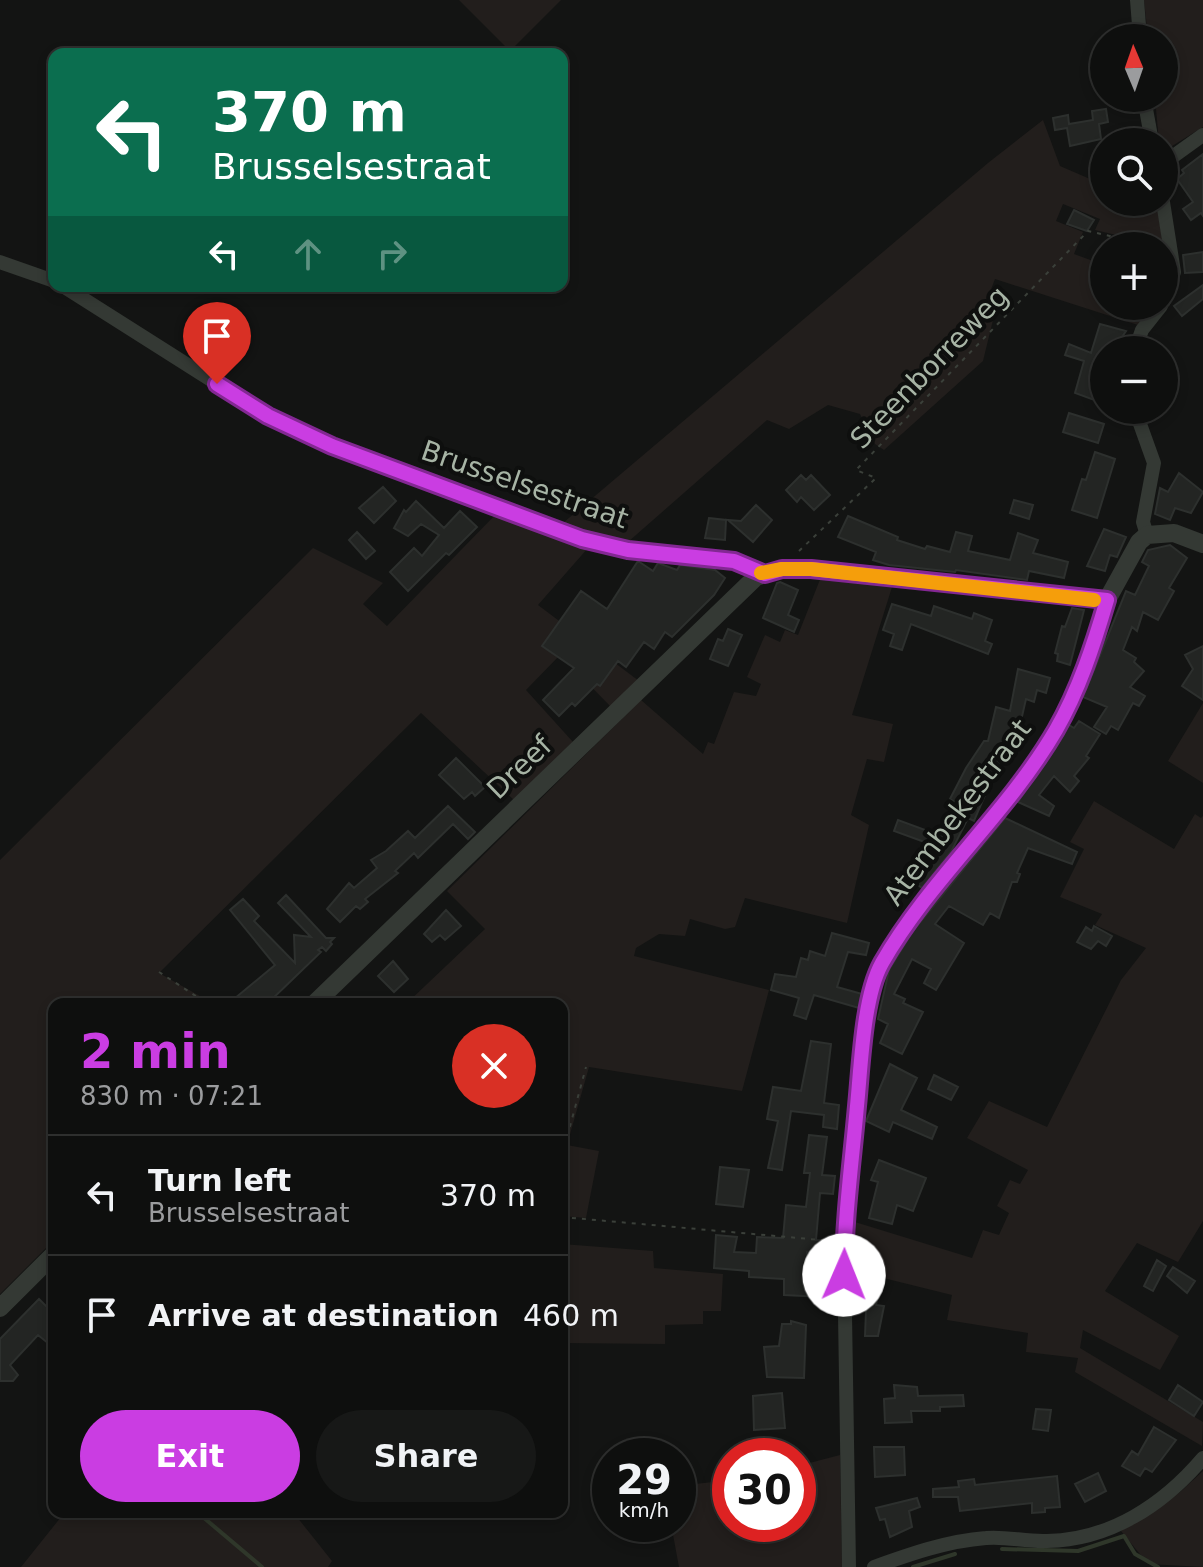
<!DOCTYPE html>
<html lang="en">
<head>
<meta charset="utf-8">
<style>
	:root { --surface:#0e0f0e; --page:#171817; --text:#f1f3f6; --muted:#9b9c9e; --line:#2e2f2e; --accent:#ca3de2 }
	body { margin:0; font-family:"DejaVu Sans",sans-serif; background:var(--page); color:var(--text); height:100vh; display:flex; flex-direction:column; font-size:30px; white-space:nowrap }
	* { box-sizing:border-box; margin:0 }
	p { font-size:26px; color:var(--muted) }
	.icon { flex:none; width:44px; height:44px; fill:none; stroke:currentColor; stroke-width:2; stroke-linecap:round; stroke-linejoin:round }
	.map { position:relative; flex:1; overflow:hidden }
	.sheet { position:absolute; left:48px; top:998px; width:520px; height:520px; display:flex; flex-direction:column; background:var(--surface); border-radius:16px; box-shadow:0 4px 12px #0003,0 0 0 2px var(--line) }
	.sheet>* { flex:none }
	.guide { position:absolute; left:48px; top:48px; width:520px; height:244px; border-radius:16px; box-shadow:0 4px 12px #0003,0 0 0 2px var(--line); background:#0b6e4f; color:#fff; overflow:hidden }
	.needle { width:52px; rotate:358deg }
	.buttons { position:absolute; left:1090px; top:24px; display:grid; gap:16px }
	.buttons a { display:grid; place-items:center; width:88px; height:88px; border-radius:50%; background:var(--surface); box-shadow:0 4px 12px #0003,0 0 0 2px var(--line); font-size:40px }
	.speed { position:absolute; left:592px; top:1438px; display:flex; gap:16px; font-size:40px; font-weight:700; text-align:center }
	.speed>* { display:grid; place-content:center; width:104px; height:104px; border-radius:50%; background:var(--surface); box-shadow:0 4px 12px #0003,0 0 0 2px var(--line); line-height:1 }
	.speed small { font-size:20px; font-weight:400 }
	.speed .limit { border:12px solid #d22; background:#fff; color:#111 }
	.pin { position:absolute; display:grid; place-items:center; width:68px; height:68px; color:#fff; margin:-82px -34px; border-radius:50% 50% 50% 0; rotate:-45deg; box-shadow:0 0 8px #0007 }
	.pin .icon { rotate:45deg }
	.me { position:absolute; width:88px; margin:-44px; rotate:1deg; stroke-linejoin:round; filter:drop-shadow(0 0 6px #0008) }
	.turn { display:flex; align-items:center; gap:28px; height:168px; padding:0 32px; font-size:36px }
	.turn .icon { width:104px; height:104px; stroke-width:2.5 }
	.turn b { display:block; font-size:56px; line-height:68px }
	.lanes { display:flex; align-items:center; height:76px; padding:0 32px; background:#0003; justify-content:center; gap:40px; direction:ltr }
	.lanes .off { opacity:.35 }
	.round { display:grid; place-items:center; flex:none; width:84px; height:84px; border-radius:42px; background:var(--page) }
	.overview { display:flex; align-items:center; justify-content:space-between; height:136px; padding:0 32px }
	h1 { font-size:48px; font-weight:700; line-height:60px; color:var(--accent) }
	.cta { display:flex; gap:16px; margin-top:auto; padding:16px 32px }
	.cta a { flex:1; height:92px; border-radius:48px; background:var(--accent); color:#fff; font-size:32px; font-weight:700; line-height:92px; text-align:center }
	.cta a+a { background:var(--page); color:var(--text) }
	ul { padding:0; list-style:none }
	li { display:flex; align-items:center; gap:24px; height:120px; padding:0 32px; border-top:2px solid var(--line) }
	li div { flex:1 }
	li b { display:block; font-size:30px }
	li em { font-style:normal }
	.map>svg:first-child { display:block }
	.green { fill:#221e1c }
	.lines { fill:none; stroke-linecap:round; stroke-linejoin:round }
	.stream { stroke:#2f372a; stroke-width:4 }
	.building { fill:#232523; stroke:#2d302e; stroke-width:2 }
	.path { stroke:#3b403a; stroke-width:2; stroke-dasharray:4 6; stroke-linecap:butt }
	.minor { stroke:#343934; stroke-width:14 }
	.tertiary { stroke:#343934; stroke-width:18 }
	.route-casing { stroke:#832893; stroke-width:20 }
	.route { stroke:#ca3de2; stroke-width:14 }
	.slow { stroke:#f59e0b; stroke-width:14 }
	.labels { text-anchor:middle; stroke-width:8; stroke-linejoin:round; paint-order:stroke }
	.street-label { font-size:28px; fill:#a7b4a5; stroke:#0e0f0e }
</style>
</head>
<body>
<div class="map">
<svg width="1203" height="1567" viewBox="0 0 1203 1567">
	<rect width="100%" height="100%" fill="#131413"/>
	<path class="green" d="M459 0H561L510 51Z
		M1144 0H1203V127L1164 151V142H1159L1155 98H1164V38H1148Z
		M1043 120 1060 166 1104 185V202H1157L1163 246 1095 230 1100 219 1063 204 1056 221 1083 232 1074 254 1104 265V306H1156L1141 326 995 279 981 315 993 320 983 361 884 450 875 444 860 414 828 405 789 429 767 420 628 542 604 539 563 523 988 163Z
		M498 512 588 548 538 605 639 681 612 708 560 655 526 690 573 742 514 800 421 713 159 973 214 1004H54V1240L0 1294V860L313 548 383 583 363 604 387 626Z
		M821 577 892 587 852 715 893 724 884 762 867 759 851 815 869 825 847 923 745 898 735 927 725 929 690 919 685 936 659 934 636 948 634 956 769 990 742 1091 589 1067 567 1145 599 1151 586 1218 562 1216V1004H406L485 929 447 891 641 700 703 754 708 742 714 744 734 692 756 696 761 684 747 677 765 635 780 642 785 630 798 635Z
		M1203 703V783L1168 761Z
		M1094 801 1174 849 1195 814 1201 818 1203 816V1221L1178 1262 1137 1243 1105 1291 1179 1336 1160 1370 1083 1330 1080 1348 1203 1422 1202 1446 1075 1372 1078 1358 1026 1352 1028 1333 947 1320 952 1295 851 1270 855 1222 972 1258 983 1230 999 1235 1009 1213 997 1206 1010 1180 1020 1184 1028 1170 967 1138 989 1101 1047 1127 1121 980 1146 948 1095 925 1102 914 1060 897 1084 849 1070 842Z
		M562 1244 653 1251 654 1268 723 1274 721 1311H703V1324L665 1325V1344L562 1343Z
		M840 1455 842 1567H679L671 1524H678V1486L730 1480V1524H798V1466Z
		M1203 1471V1567L1148 1564 1121 1531 1180 1492Z
		M65 1512H293L332 1561 328 1567H21Z"/>
	<g class="lines">
		<path class="stream" d="M197 1512 262 1567
			M1002 1549 1078 1551 1124 1536 1135 1554 1158 1567
			M913 1567 955 1554"/>
	</g>
	<path class="building" d="M1106 109 1108 122 1099 124 1101 139 1070 146 1067 128 1055 130 1053 118 1068 115 1069 124 1093 120 1092 111Z
		M1203 154V216L1201 213 1191 220 1183 209 1193 202 1177 179 1184 173 1182 170Z
		M1074 210 1094 220 1087 231 1067 224Z
		M1203 252V272L1185 273 1183 255Z
		M1203 285V299L1182 316 1174 306Z
		M1100 324 1126 331 1122 337 1127 342 1125 350H1104V368L1097 390 1100 391 1097 401 1075 393 1084 361 1065 355 1069 344 1091 353Z
		M1069 413 1104 424 1098 443 1063 432Z
		M1095 452 1115 459 1097 518 1072 510 1082 479 1086 480Z
		M1179 473 1203 492 1191 513 1175 508 1170 520 1155 514 1160 488 1168 492Z
		M801 475 806 480 811 475 830 495 814 510 801 497 797 502 786 490Z
		M383 487 396 501 374 523 359 508Z
		M1014 500 1033 505 1029 519 1010 513Z
		M416 501 444 528 460 511 477 527 449 555 446 553 408 591 390 572 414 548 422 556 439 535 421 524 408 536 394 528 404 510 406 512Z
		M756 505 772 520 753 542 728 520 741 521Z
		M848 516 898 537 897 540 925 549 927 546 950 552 956 532 972 536 968 551 1010 560 1018 533 1038 540 1033 553 1068 562 1064 578 1029 571 1027 580 956 570 955 572 889 565 873 560 876 552 838 537Z
		M709 518 726 520 725 540 705 538Z
		M1104 529 1126 537 1117 557 1110 555 1105 571 1087 566Z
		M357 532 375 551 366 559 349 540Z
		M1170 545 1187 558 1169 588 1174 591 1158 620 1143 612 1137 631 1132 627 1123 650 1136 658 1134 662 1144 671 1130 687 1145 696 1139 706 1133 703 1118 730 1111 726 1106 734 1094 727 1107 707 1083 697 1126 591 1135 595 1149 566 1142 562 1148 550Z
		M638 561 653 571 658 563 677 570 680 565 715 570 725 578 714 595 672 637 665 632 654 649 644 642 626 667 618 661 600 686 597 684 575 706 572 703 559 716 543 700 574 668 542 646 581 591 607 609Z
		M780 582 798 590 788 615 799 620 794 632 763 618 777 583Z
		M892 604 931 616 934 606 972 619 974 613 992 620 985 641 992 644 988 654 911 624 902 650 890 646 894 634 883 630Z
		M1072 608 1084 610 1070 665 1057 661 1058 654 1055 653 1062 626 1065 627Z
		M728 629 742 635 728 666 710 659 718 639 723 641Z
		M1203 646V700L1182 686 1193 669 1185 655Z
		M1018 669 1050 678 1046 693 1037 690 1034 702 1026 699 1017 738 983 786 988 788 974 821 968 818 951 852 922 888 902 873 930 844 894 831 898 820 944 837 960 805 950 799 966 768 984 741H988L996 707 1010 711Z
		M1079 721 1100 734 1086 756 1089 758 1074 776 1079 781 1070 792 1054 776 1039 795 1054 806 1049 816 1018 802 1069 725 1074 728Z
		M456 758 485 787 475 796 472 792 464 799 439 775Z
		M448 806 475 832 468 839 453 824 418 858 414 853 395 871 398 873 365 899 368 902 360 909 356 906 340 922 327 909 349 883 354 888 377 868 371 860 386 851 408 831 415 838Z
		M1005 818 1077 852 1072 864 1028 848 1017 873 1020 874 1017 882H1012L999 918 990 913 983 925 949 906 935 924 964 943 936 990 924 983 931 969 912 959 894 994 905 999 903 1003 923 1012 902 1054 880 1043 888 1024 878 1019 889 970 913 931Z
		M286 895 326 938H334L330 942 332 944 326 951 322 947 318 950 321 952 267 1004H228L275 965 230 910 243 899 259 916 254 921 295 963 294 935 311 937 278 903Z
		M446 910 461 926 445 940 440 935 432 942 424 934Z
		M1094 926 1112 936 1106 946 1098 941 1091 949 1077 942 1086 927 1092 931Z
		M832 933 869 943 866 955 848 952 837 987 862 994 859 1008 814 995 806 1019 794 1015 799 998 771 990 775 974 796 977 801 958 808 960 810 951 825 956Z
		M393 961 408 979 394 992 378 976Z
		M811 1041 831 1044 824 1103 839 1105 837 1129 823 1127 824 1115 791 1111 782 1170 768 1168 778 1121 767 1119 773 1087 801 1091Z
		M890 1064 917 1078 901 1110 937 1127 932 1139 893 1122 889 1132 866 1121Z
		M934 1075 958 1087 951 1100 928 1089Z
		M809 1135 827 1137 822 1175 835 1176 833 1194 820 1193 816 1240 831 1241 830 1254 807 1252V1281L825 1282 824 1297 784 1295V1279L749 1277V1271L714 1268 716 1235 737 1237 734 1252 756 1253 757 1237 783 1238 786 1205 806 1207 810 1173H804Z
		M879 1160 926 1178 913 1211 897 1205 892 1224 869 1218 878 1182 871 1180Z
		M720 1167 749 1170 743 1207 716 1204Z
		M1157 1260 1166 1266 1153 1291 1144 1286Z
		M1173 1267 1195 1281 1187 1293 1167 1276Z
		M856 1274 881 1279 876 1305 884 1306 878 1336H865L866 1311 855 1309Z
		M39 1299 54 1314V1348L38 1335 10 1365 18 1375 13 1381H0V1339Z
		M791 1321 806 1325 804 1378 767 1377 764 1347 779 1346 782 1324H791Z
		M894 1385 917 1387 918 1396 963 1395 964 1406 940 1407V1411H911L912 1422 885 1423 884 1399 895 1398Z
		M1178 1385 1203 1402 1194 1416 1169 1400Z
		M782 1393 785 1428 754 1430 753 1396Z
		M1036 1409 1051 1410 1048 1431 1033 1429Z
		M1154 1427 1176 1440 1152 1472 1145 1468 1140 1476 1122 1466 1132 1451 1138 1455Z
		M874 1447H904L905 1475 875 1477Z
		M1098 1473 1106 1491 1085 1502 1075 1484Z
		M1057 1476 1060 1507 1045 1508V1512L1032 1513V1503L960 1511 958 1497H933V1489L959 1487 958 1481 974 1479 975 1485Z
		M917 1498 920 1507 909 1511 912 1527 890 1537 885 1519 880 1520 876 1508Z"/>
	<g class="lines">
		<path class="path" d="M799 551 876 478 856 470 1088 231 1154 246
			M159 972 208 1004
			M562 1156 586 1067
			M562 1217 832 1241"/>
		<path class="minor" d="M1137 0 1140 38
			M1144 98 1152 142
			M1164 163 1203 135
			M1163 202 1174 272 1164 301
			M0 262 54 281
			M63 286 268 416 332 446 582 539 628 550 734 561 765 574
			M1135 350 1142 330 1161 306
			M1135 410 1154 463 1143 522 1147 535
			M849 1567 844 1251 864 1037 873 989 880 966 905 925 1009 797 1056 729 1078 683 1107 600
			M874 1567C910 1554 947 1541 986 1538 1006 1536 1026 1542 1047 1541 1110 1540 1163 1505 1203 1458"/>
		<path class="tertiary" d="M314 1004 756 577 782 569H811L1107 600 1139 542 1147 535 1174 533 1203 544
			M0 1308 54 1254"/>
	</g>
	<g class="lines">
		<g class="route-casing">
			<path id="route" d="M217 384 268 416 332 446 582 539 628 550 734 561 765 574 782 569H811L1107 600C1094 644 1079 690 1056 730 1007 814 930 879 882 963 863 997 861 1067 857 1106 852 1162 844 1219 844 1275"/>
		</g>
		<use href="#route" class="route"/>
		<path class="slow" d="M761 573 782 569H811L1094 600"/>
	</g>
	<g class="labels">
		<g class="street-label">
			<text transform="translate(929 367) rotate(-46)" y="10">Steenborreweg</text>
			<text transform="translate(525 484) rotate(19)" y="10">Brusselsestraat</text>
			<text transform="translate(519 767) rotate(-44)" y="10">Dreef</text>
			<text transform="translate(957 812) rotate(-53)" y="10">Atembekestraat</text>
		</g>
	</g>
</svg>
<div class="buttons">
<a><svg class="needle" viewBox="-14 -14 28 28"><path d="M0-13l5 13h-10z" fill="#e53935"/><path d="M0 13l5-13h-10z" fill="#9b9c9e"/></svg></a>
<a><svg class="icon" aria-label="search" viewBox="0 0 24 24"><circle cx="10" cy="10" r="6"/><path d="M15 15l6 6"/></svg></a>
<a>+</a>
<a>−</a>
</div>
<div class="speed"><div>29<small>km/h</small></div><div class="limit">30</div></div>
<div class="pin" style="left:217px;top:384px;background:#d93025"><svg class="icon" aria-label="arrive" viewBox="0 0 24 24"><path d="M6 21V4h12l-3 4 3 4H6"/></svg></div>
<svg class="me" style="left:844px;top:1275px" viewBox="-20 -20 40 40"><circle r="19" fill="#fff"/><path d="M0-13L10 11 0 6-10 11z" fill="#ca3de2"/></svg>
<div class="guide">
<div class="turn"><svg class="icon" aria-label="left" viewBox="0 0 24 24"><path d="M17 20v-9H6M10 6l-5 5 5 5"/></svg><div><b>370 m</b>Brusselsestraat</div></div>
<div class="lanes"><svg class="icon" aria-label="left" viewBox="0 0 24 24"><path d="M17 20v-9H6M10 6l-5 5 5 5"/></svg><svg class="icon off" aria-label="ahead" viewBox="0 0 24 24"><path d="M12 20V5M6 11l6-6 6 6"/></svg><svg class="icon off" aria-label="right" viewBox="0 0 24 24"><path d="M7 20v-9h11M14 6l5 5-5 5"/></svg></div>
</div>
<section class="sheet">
<div class="overview"><div><h1>2 min</h1><p>830 m · 07:21</p></div><a class="round" style="background:#d93025;color:#fff"><svg class="icon" aria-label="close" viewBox="0 0 24 24"><path d="M6 6l12 12M18 6L6 18"/></svg></a></div>
<ul>
<li><svg class="icon" aria-label="left" viewBox="0 0 24 24"><path d="M17 20v-9H6M10 6l-5 5 5 5"/></svg><div><b>Turn left</b><p>Brusselsestraat</p></div><em>370 m</em></li>
<li><svg class="icon" aria-label="arrive" viewBox="0 0 24 24"><path d="M6 21V4h12l-3 4 3 4H6"/></svg><div><b>Arrive at destination</b></div><em>460 m</em></li>
</ul>
<div class="cta"><a>Exit</a><a>Share</a></div>
</section>
</div>
</body>
</html>
